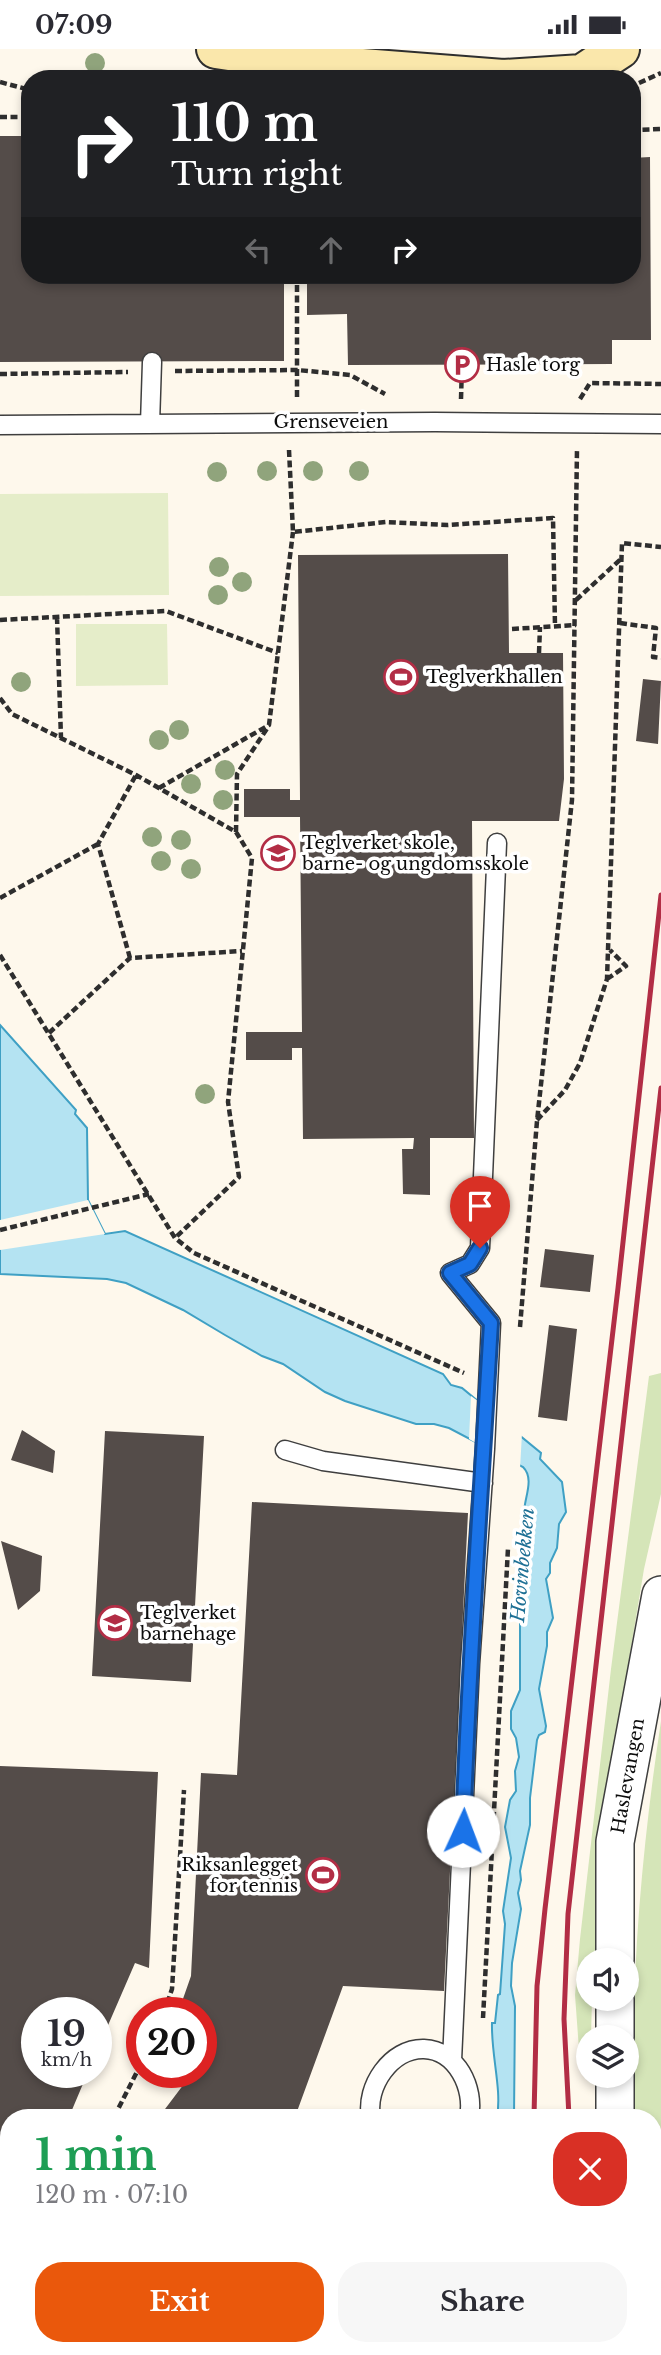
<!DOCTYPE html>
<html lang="en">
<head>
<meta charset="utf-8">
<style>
	:root { --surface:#fff; --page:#f7f7f7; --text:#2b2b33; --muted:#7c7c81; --accent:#ea580c }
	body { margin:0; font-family:"Libre Baskerville",serif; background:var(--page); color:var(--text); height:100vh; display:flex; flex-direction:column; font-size:26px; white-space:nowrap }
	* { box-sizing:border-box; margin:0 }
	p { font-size:23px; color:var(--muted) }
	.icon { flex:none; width:38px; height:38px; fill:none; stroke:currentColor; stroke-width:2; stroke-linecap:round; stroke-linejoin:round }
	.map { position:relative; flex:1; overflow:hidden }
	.panel { position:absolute; left:0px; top:2060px; width:662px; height:247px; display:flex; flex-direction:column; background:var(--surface); border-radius:28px 28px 0 0; box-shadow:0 4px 10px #0003 }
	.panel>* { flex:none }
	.top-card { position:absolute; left:21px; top:21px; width:620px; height:214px; border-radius:28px; box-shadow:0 4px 10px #0003; background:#202124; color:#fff; overflow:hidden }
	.tools { position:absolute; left:576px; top:1899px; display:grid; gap:14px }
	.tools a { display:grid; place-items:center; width:63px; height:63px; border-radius:50%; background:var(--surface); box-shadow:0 4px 10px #0003; font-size:35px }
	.speed { position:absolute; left:21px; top:1948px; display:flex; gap:14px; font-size:35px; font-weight:700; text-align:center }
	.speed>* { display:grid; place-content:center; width:91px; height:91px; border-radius:50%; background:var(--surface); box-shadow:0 4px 10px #0003; line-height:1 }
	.speed small { font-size:18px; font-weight:400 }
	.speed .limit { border:10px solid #d22; background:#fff; color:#111 }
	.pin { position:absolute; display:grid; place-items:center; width:60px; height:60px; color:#fff; margin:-72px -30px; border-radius:50% 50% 50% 0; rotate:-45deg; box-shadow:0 0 7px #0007 }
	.pin .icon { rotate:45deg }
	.me { position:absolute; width:77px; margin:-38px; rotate:2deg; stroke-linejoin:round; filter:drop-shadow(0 0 5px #0008) }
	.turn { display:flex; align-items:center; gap:24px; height:147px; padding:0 35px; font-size:32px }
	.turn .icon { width:91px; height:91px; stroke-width:2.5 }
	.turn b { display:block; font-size:49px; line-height:60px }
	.lanes { display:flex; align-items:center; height:66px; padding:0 35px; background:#0003; justify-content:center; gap:35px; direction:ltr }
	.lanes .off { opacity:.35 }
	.round { display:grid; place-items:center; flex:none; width:74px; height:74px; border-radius:28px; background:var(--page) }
	.head { display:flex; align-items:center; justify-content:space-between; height:119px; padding:0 35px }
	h1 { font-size:42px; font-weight:700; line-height:52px; color:#1e9e55 }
	.action { display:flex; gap:14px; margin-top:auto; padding:14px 35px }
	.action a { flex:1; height:80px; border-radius:28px; background:var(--accent); color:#fff; font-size:28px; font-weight:700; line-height:80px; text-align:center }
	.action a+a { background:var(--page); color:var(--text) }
	.status { display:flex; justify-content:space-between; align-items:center; height:49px; padding:0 35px; background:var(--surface); direction:ltr }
	.status svg { height:19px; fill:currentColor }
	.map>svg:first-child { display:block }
	.green { fill:#d5e5b8 }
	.pitch { fill:#e5edc9 }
	.water { fill:#b4e3f2; stroke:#3fa0c4; stroke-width:2 }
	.pier { fill:#fef8ec }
	.building { fill:#544c49 }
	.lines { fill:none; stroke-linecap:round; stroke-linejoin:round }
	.service-casing { stroke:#3f3f3f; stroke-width:21 }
	.minor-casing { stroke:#3f3f3f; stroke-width:40 }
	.secondary-casing { stroke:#2e2e2e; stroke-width:42 }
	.path { stroke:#2e2e2e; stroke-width:4.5; stroke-dasharray:7 3.5; stroke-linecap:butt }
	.service { stroke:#fff; stroke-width:18 }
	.minor { stroke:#fff; stroke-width:37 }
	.secondary { stroke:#fae7ab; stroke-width:38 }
	.rail { stroke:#b22d45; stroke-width:5 }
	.tree { fill:#90a47c }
	.route-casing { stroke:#114b97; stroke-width:18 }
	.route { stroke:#1a73e8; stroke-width:12 }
	.labels { text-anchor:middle; stroke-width:7; stroke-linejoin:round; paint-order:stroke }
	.poi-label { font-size:18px; fill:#0c0c0c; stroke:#fff; text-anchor:start }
	.street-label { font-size:18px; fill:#0c0c0c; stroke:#fff }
	.water-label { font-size:19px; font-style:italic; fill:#1e7095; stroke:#fff }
</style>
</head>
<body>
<div class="status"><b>07:09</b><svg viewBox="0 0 49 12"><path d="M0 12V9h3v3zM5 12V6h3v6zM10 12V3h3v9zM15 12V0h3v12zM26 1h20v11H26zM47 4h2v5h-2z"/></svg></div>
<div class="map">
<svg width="661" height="2306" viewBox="0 0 661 2306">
	<rect width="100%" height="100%" fill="#fef8ec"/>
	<path class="green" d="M661 1324V1445L644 1520 611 1720 594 1911H588V1950H592L591 1988H588V2014H580L575 1946 580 1890 611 1620 649 1327Z
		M661 1672V2194L653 2195V2068H634C630 1935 641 1804 661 1672Z"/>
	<path class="pitch" d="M168 444 169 546 0 547V445Z
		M76 575H167L168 636 76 637Z"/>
	<path class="water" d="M0 976 76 1061 75 1065 87 1079 88 1151 105 1185 125 1182 443 1325 451 1336 462 1339 541 1404 540 1410 562 1433 566 1463 559 1475 557 1499 550 1514V1524L546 1530 553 1569 547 1583V1597L539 1640 546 1677 545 1683 539 1686 537 1691 530 1749V1776L520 1822 521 1831 518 1844 521 1860 512 1914 511 1937 515 1957 514 2068H497C502 2040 491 2006 492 1974H495L498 1946 500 1945 505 1875 503 1862 511 1809 505 1778 510 1751 516 1742 515 1722 519 1708 516 1689 511 1680V1662L520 1641V1575L524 1535 522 1505 525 1489 529 1481C528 1476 525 1469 524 1464 524 1449 535 1430 523 1418L449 1379 434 1375H416L345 1352 325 1343 283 1315 262 1307 225 1286 183 1261 126 1234 107 1230 0 1225Z"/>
	<path class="pier" d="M88 1151 105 1185 0 1201V1171Z
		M471 1347 522 1384 520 1420 469 1390Z"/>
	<path class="building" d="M0 87H30V226H284V312L0 313Z
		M650 108 651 291H612V315L348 316 347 265 307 266V226H632V109Z
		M508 505 509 604H563L564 730 559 772H472L474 1089H430V1146L403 1145 402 1100H413L414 1089 303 1090 302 999H292V1011H246V983H302L300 768H244V740H290V751H300L298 506Z
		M643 630 661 632 658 695 636 692Z
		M545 1200 594 1206 590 1243 540 1238Z
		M549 1276 577 1280 567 1372 538 1368Z
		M22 1381 55 1402 53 1424 11 1411Z
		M105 1382 204 1387 191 1633 92 1627Z
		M252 1453 468 1464 444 1942 343 1937 295 2068H159L193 2023H201V1964H178L191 1927 201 1724 237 1726Z
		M1 1492 42 1507 40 1542 18 1561Z
		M0 1717 158 1723 149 1919 135 1914 96 2004V1964H37V2023H88L69 2068H9V2187L0 2183Z
		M9 2268V2298H243L237 2306H0V2280Z"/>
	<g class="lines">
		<g class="service-casing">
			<path id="service" d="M150 375 152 313
				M0 376 435 373 661 375
				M285 1401 323 1412 483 1434
				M452 2012 470 1615 485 1400 491 1274 450 1224 470 1215 480 1199 497 794
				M371 2068C365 2038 391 1999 424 2000 457 2001 475 2040 469 2068
				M503 2298 506 2306"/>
		</g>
		<g class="minor-casing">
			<path id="minor" d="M615 1911V1793L661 1546
				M615 1988V1950
				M615 2068V2026
				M653 2295 657 2306"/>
		</g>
		<g class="secondary-casing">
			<path id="secondary" d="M216 0 324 16 503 30 582 25 620 0"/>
		</g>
		<path class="path" d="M0 33 30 41
			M639 34 661 24
			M0 68H30
			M632 81 661 80
			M175 322 297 321 350 326 385 345
			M0 325 128 323
			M297 348V226
			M461 350 462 316
			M580 350 590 334 661 335
			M289 401 293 483 386 473 448 476 553 469 555 577
			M576 551 622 509
			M57 568 61 689
			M0 571 166 562 278 604
			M620 574 656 579 653 608 661 609
			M512 580 576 576
			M539 604 540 578
			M0 649 12 665 136 726 236 783 252 809 228 1053 239 1128 175 1189
			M159 739 269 676 293 483
			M236 783 237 725 268 678
			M0 849 98 795
			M0 906 175 1189 194 1204 464 1324
			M130 909 98 795 136 726
			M607 930 626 917 610 901
			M49 984 130 909 242 902
			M537 1071 565 1041 580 1014 607 930 622 494 661 498
			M0 1181 149 1145
			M520 1278 537 1072 572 751 577 400
			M164 1964 172 1940 184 1741
			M483 1969 508 1499
			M114 2068 142 2013
			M0 2221H9
			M0 2256 9 2245"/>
		<use href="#service" class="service"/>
		<use href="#minor" class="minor"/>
		<use href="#secondary" class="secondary"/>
		<path class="rail" d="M534 2068 537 1937 545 1860 618 1239 661 846
			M569 2068 564 1970 568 1865 661 1039
			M560 2298 562 2306
			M619 2298 622 2306"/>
	</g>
	<g class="tree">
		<circle cx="95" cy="14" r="10"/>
		<circle cx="267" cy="422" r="10"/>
		<circle cx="313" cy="422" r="10"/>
		<circle cx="359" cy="422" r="10"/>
		<circle cx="217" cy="423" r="10"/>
		<circle cx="219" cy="518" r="10"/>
		<circle cx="242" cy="533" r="10"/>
		<circle cx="218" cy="546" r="10"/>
		<circle cx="21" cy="633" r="10"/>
		<circle cx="179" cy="681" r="10"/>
		<circle cx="159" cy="691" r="10"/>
		<circle cx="225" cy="721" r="10"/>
		<circle cx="191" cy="735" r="10"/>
		<circle cx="223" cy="751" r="10"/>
		<circle cx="152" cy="788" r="10"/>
		<circle cx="181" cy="791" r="10"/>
		<circle cx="161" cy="812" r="10"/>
		<circle cx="191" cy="820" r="10"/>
		<circle cx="205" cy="1045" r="10"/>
	</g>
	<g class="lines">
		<g class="route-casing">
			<path id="route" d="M463 1782C469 1612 481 1443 491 1274L450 1224 470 1215 480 1199"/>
		</g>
		<use href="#route" class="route"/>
	</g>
	<defs>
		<g id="parking-ring" transform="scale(1.75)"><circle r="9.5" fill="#fff" stroke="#b22d45" stroke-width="1.5"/><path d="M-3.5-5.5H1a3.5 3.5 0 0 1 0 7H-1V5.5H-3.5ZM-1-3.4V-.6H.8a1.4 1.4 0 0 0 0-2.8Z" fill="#b22d45"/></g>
		<g id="stadium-ring" transform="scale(1.75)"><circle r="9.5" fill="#fff" stroke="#b22d45" stroke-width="1.5"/><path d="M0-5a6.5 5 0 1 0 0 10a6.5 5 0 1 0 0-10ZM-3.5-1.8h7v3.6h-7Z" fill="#b22d45"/></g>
		<g id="school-ring" transform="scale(1.75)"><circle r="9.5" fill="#fff" stroke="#b22d45" stroke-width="1.5"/><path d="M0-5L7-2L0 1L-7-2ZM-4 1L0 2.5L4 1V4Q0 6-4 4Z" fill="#b22d45"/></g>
	</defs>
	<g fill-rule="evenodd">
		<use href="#parking-ring" x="462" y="316"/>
		<use href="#stadium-ring" x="401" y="628"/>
		<use href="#school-ring" x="278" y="804"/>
		<use href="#school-ring" x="115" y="1574"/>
		<use href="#stadium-ring" x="323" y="1826"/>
	</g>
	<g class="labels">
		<g class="poi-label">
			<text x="486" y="322">Hasle torg</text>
			<text x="426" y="634">Teglverkhallen</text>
			<text x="302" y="800">Teglverket skole,<tspan x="302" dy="21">barne- og ungdomsskole</tspan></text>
			<text x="140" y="1570">Teglverket<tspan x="140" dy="21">barnehage</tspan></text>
			<text x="298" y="1822" text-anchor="end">Riksanlegget<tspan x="298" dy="21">for tennis</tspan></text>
		</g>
		<g class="street-label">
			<text x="331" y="379">Grenseveien</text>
			<text transform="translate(628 1727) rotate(-80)" y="6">Haslevangen</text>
		</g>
		<g class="water-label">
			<text transform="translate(522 1516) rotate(-85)" y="7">Hovinbekken</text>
		</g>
	</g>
</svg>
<div class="tools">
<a><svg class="icon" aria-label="sound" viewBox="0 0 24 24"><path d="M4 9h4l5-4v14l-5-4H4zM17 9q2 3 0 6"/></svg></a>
<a><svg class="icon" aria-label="layers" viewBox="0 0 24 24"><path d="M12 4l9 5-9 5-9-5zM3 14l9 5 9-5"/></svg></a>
</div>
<div class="speed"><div>19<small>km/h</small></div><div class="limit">20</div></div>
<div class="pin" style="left:480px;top:1199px;background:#d93025"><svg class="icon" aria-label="arrive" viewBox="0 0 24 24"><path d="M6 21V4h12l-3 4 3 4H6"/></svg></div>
<svg class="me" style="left:463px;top:1782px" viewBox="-20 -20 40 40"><circle r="19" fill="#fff"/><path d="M0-13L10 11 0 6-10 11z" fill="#1a73e8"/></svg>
<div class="top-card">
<div class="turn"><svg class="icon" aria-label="right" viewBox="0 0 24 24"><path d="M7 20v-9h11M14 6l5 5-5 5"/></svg><div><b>110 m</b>Turn right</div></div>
<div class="lanes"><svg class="icon off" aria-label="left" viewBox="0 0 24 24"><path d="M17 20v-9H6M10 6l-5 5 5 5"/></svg><svg class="icon off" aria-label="ahead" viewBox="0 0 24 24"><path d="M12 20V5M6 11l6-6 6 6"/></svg><svg class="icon" aria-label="right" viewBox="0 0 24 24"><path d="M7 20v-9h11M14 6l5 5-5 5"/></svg></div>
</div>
<section class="panel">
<div class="head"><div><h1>1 min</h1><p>120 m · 07:10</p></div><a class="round" style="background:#d93025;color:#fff"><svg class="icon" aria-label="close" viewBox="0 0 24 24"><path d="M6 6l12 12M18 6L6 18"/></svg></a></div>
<div class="action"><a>Exit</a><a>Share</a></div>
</section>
</div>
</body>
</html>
